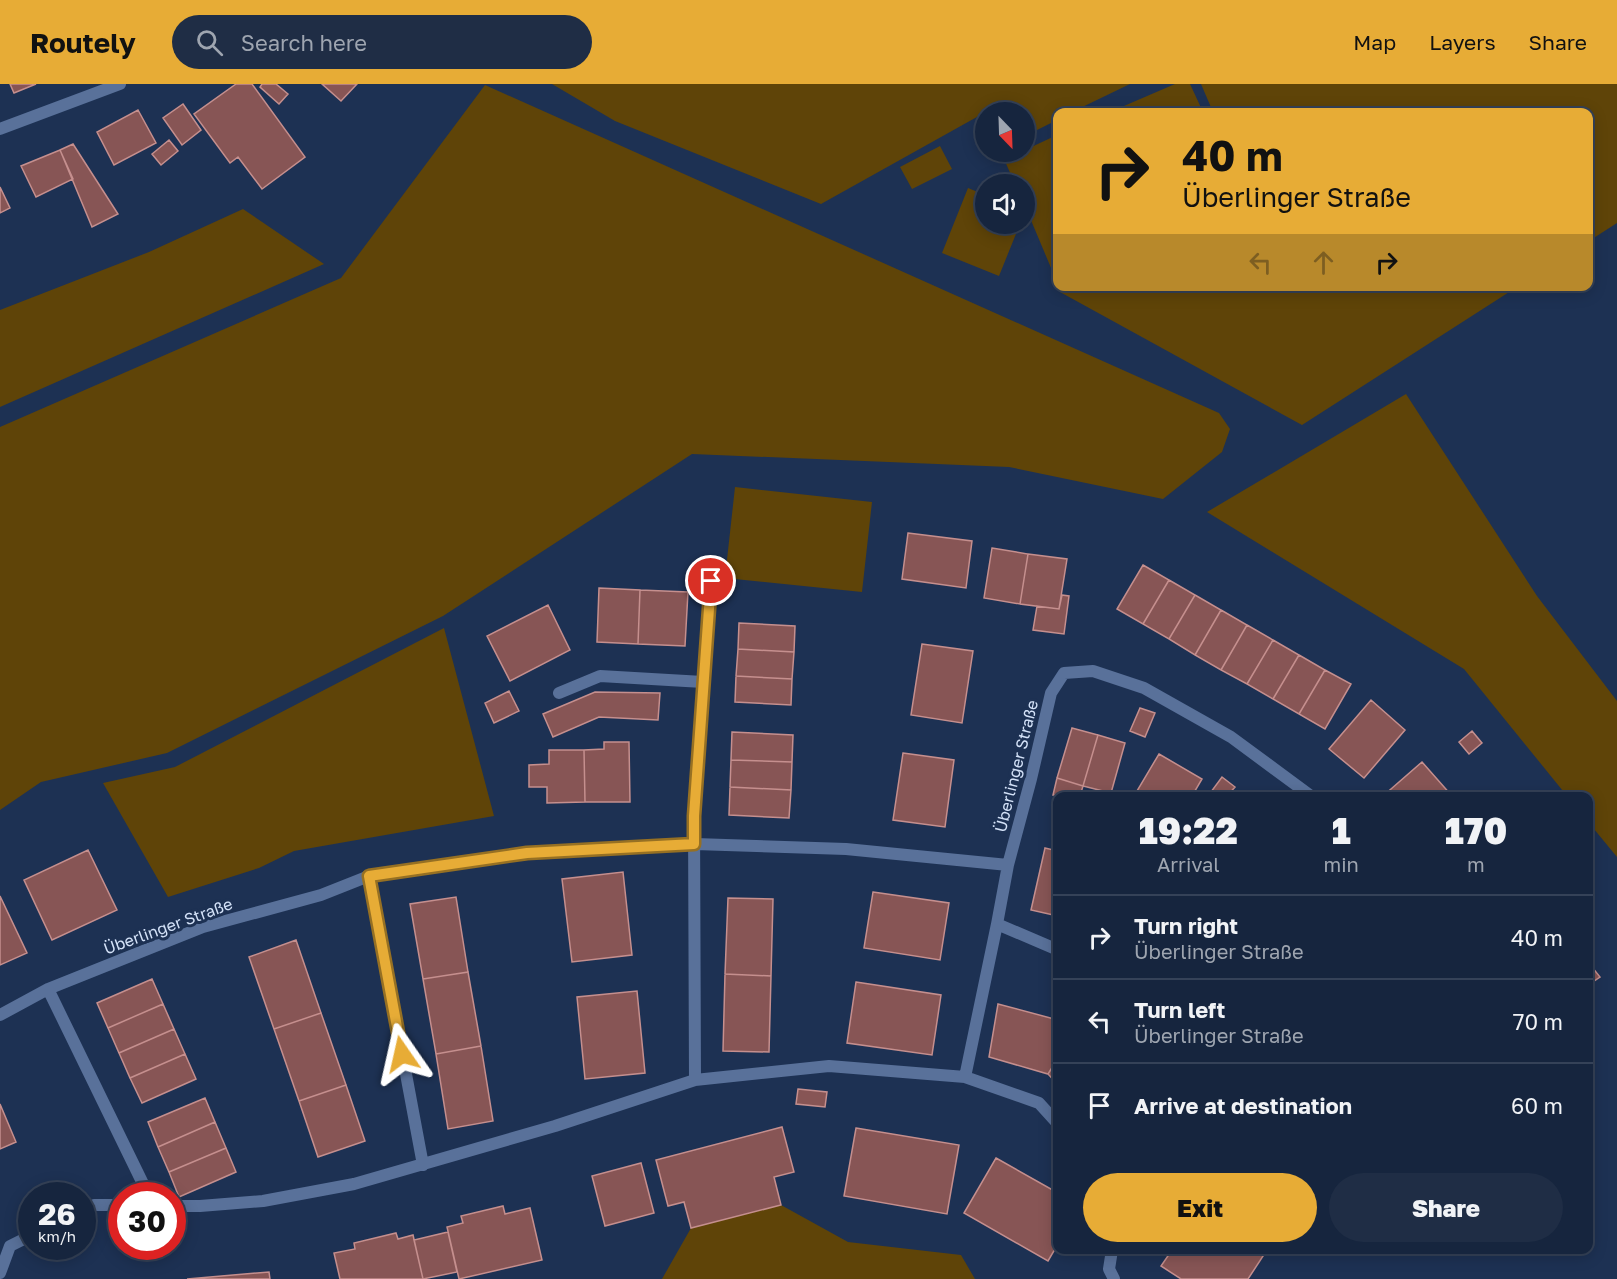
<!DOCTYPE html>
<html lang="en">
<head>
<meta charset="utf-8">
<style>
	:root { --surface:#16253e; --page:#1f2d45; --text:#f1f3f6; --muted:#9ea5b0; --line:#354258; --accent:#e7ac36 }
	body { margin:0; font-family:"Golos Text",sans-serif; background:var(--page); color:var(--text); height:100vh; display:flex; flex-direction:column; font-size:22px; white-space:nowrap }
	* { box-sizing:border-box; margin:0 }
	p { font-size:20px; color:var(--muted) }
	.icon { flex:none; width:33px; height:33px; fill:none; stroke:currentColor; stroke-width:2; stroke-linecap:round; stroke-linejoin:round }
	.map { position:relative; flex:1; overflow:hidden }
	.sheet { position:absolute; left:1053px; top:708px; width:540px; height:462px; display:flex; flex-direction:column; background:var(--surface); border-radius:12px; box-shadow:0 3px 15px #0003,0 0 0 2px var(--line) }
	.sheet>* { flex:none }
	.banner { position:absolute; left:1053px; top:24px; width:540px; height:183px; border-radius:12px; box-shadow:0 3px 15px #0003,0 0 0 2px var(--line); background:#e7ac36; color:#111; overflow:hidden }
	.needle { width:39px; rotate:157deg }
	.controls { position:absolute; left:975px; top:18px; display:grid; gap:12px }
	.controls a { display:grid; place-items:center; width:60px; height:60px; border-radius:50%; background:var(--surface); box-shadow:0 3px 15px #0003,0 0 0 2px var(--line); font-size:30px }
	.speed { position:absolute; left:18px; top:1098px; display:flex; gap:12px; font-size:30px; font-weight:700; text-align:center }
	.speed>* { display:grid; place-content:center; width:78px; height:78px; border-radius:50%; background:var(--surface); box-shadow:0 3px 15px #0003,0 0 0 2px var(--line); line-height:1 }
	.speed small { font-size:15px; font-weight:400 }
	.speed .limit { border:9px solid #d22; background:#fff; color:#111 }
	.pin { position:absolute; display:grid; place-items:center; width:51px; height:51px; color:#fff; margin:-26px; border:3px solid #fff; border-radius:50%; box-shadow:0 2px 6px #0007 }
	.me { position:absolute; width:66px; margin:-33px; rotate:349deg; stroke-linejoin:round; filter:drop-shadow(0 0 4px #0008) }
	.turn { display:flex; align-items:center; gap:21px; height:126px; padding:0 30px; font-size:27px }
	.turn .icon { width:78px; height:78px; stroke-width:2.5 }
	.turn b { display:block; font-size:42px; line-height:51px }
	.lanes { display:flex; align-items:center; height:57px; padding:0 30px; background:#0003; justify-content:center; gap:30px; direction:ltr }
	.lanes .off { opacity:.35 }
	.eta { display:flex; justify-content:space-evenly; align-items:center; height:102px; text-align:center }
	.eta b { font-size:36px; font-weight:800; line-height:42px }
	.cta { display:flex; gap:12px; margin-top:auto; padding:12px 30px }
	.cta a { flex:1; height:69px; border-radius:36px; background:var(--accent); color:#111; font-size:24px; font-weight:800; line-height:69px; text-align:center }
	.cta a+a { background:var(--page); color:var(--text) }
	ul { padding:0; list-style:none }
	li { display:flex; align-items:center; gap:18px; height:84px; padding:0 30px; border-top:2px solid var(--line) }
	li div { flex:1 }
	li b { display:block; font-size:22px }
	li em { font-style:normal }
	header { display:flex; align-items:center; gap:36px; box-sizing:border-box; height:84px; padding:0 30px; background:var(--accent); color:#111 }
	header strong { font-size:28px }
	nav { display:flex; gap:33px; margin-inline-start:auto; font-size:21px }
	.search { width:420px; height:54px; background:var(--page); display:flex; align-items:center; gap:15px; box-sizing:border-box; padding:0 21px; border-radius:33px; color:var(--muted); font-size:22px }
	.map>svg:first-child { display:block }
	.green { fill:#5f4408 }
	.building { fill:#875555; stroke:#c58f8e; stroke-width:1.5 }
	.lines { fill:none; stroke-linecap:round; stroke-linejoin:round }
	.service { stroke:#59719a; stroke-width:12 }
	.minor { stroke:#59719a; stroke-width:12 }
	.route-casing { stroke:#967023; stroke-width:15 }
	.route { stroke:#e7ac36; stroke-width:10 }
	.labels { text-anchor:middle; stroke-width:6; stroke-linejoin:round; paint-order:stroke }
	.street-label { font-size:16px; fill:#d4e2f8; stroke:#1d3153 }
</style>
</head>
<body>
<header>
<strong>Routely</strong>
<div class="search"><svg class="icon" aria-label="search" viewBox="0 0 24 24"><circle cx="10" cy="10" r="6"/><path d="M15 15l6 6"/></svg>Search here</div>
<nav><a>Map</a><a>Layers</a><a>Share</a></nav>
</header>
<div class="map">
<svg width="1617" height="1195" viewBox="0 0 1617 1195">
	<rect width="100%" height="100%" fill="#1d3153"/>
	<path class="green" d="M552 0H1130L1072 28H1058L1057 36 1025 52 1024 28H995L993 24 821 120 615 37Z
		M1175 0H1190L1203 28H1110Z
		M1201 0H1617V139L1589 157 1588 28H1213Z
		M485 1 1219 329 1230 345 1222 368 1163 415 1009 383 692 370 443 532 167 669 41 698 0 726V343L341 194Z
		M1057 51 1058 189 1054 191 1025 122 1024 100H1015L1004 75 1024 68 1025 66Z
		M940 62 952 85 912 105 900 83Z
		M968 104 985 111 986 140H1020L999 192 942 169Z
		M243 125 324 180 0 323V226L149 168Z
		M1073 202H1517V203L1302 341 1060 208Z
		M1406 310 1537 512 1617 617V773L1589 739 1588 712H1567L1464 585 1207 428Z
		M735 403 872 418 862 508 725 494Z
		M444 544 494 732 294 767 259 784 168 813 103 699 175 683Z
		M781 1121 848 1158 961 1171 975 1195H662L691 1144Z"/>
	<path class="building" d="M10 0H36L14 9Z
		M236 0H252L305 73 262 105 238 73 230 79 194 30Z
		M262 0H276L288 10 279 20 260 3Z
		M322 0H357L341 17Z
		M183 20 201 46 182 61 163 34Z
		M138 26 156 59 114 81 97 48Z
		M169 56 178 67 161 81 152 70Z
		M73 60 118 130 92 143 60 66Z
		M60 66 73 95 36 113 21 82Z
		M0 103 10 124 0 129Z
		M908 449 972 457 966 504 902 495Z
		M992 464 1028 470 1020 520 984 514Z
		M1028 470 1067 475 1059 525 1020 520Z
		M1143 481 1169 496 1143 540 1117 525Z
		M1169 496 1195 511 1169 555 1143 540Z
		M599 504 640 506 638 560 597 558Z
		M640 506 688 508 685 562 638 560Z
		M1062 511 1069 512 1064 550 1033 546 1037 522 1059 525Z
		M1195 511 1221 526 1195 571 1169 555Z
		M548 521 570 566 510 597 487 552Z
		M1221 526 1247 541 1221 586 1195 571Z
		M739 539 795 542 794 568 738 565Z
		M1247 541 1273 556 1247 600 1221 586Z
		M1273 556 1299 571 1273 615 1247 600Z
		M922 560 973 567 962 639 911 631Z
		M738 565 794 568 792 595 736 592Z
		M1299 571 1325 586 1299 630 1273 615Z
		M1325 586 1351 600 1325 645 1299 630Z
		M736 592 792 595 791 621 735 618Z
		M509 607 519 627 494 639 485 619Z
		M595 608 660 609 658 636 599 633 553 653 543 630Z
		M1371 616 1405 646 1364 694 1329 665Z
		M1140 624 1155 629 1145 653 1130 647Z
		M1072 644 1098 651 1083 702 1057 694Z
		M1472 647 1482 659 1469 670 1459 658Z
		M732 648 793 651 792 678 731 676Z
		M1098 651 1125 659 1111 709 1083 702Z
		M604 658H629L630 718H585L584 666 604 665Z
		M549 666H584L585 718 547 719V703H529V681L549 680Z
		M903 669 954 676 945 743 893 736Z
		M1159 670 1202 695 1192 712H1134Z
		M731 676 792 678 791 706 730 703Z
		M1422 678 1452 712H1383Z
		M1222 693 1235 703 1227 712H1208Z
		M1057 694 1083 702 1080 712 1053 711Z
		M730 703 791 706 789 734 729 731Z
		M1045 764 1058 767V832L1031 826Z
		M88 766 117 826 52 856 24 796Z
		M623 788 632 871 572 878 562 795Z
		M873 808 949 819 940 876 864 864Z
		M0 812 27 869 0 881Z
		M456 813 468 888 423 895 410 820Z
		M728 814 773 815 771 892 725 890Z
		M296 856 321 929 274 945 249 873Z
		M1588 878 1600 893 1588 901Z
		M468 888 481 962 436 970 423 895Z
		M725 890 771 892 769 968 723 967Z
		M152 895 163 920 108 944 97 919Z
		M856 898 941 911 932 971 847 959Z
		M637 907 645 989 585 995 577 913Z
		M163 920 174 945 119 969 108 944Z
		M998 920 1058 936V974L1048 990 989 973Z
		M321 929 346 1001 299 1017 274 945Z
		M174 945 185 970 130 994 119 969Z
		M481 962 493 1037 448 1045 436 970Z
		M185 970 196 995 142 1019 130 994Z
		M1058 974V1001L1048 990Z
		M346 1001 365 1057 318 1073 299 1017Z
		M798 1005 827 1008 825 1023 796 1020Z
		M205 1014 215 1038 158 1063 148 1038Z
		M0 1020 16 1058 0 1065Z
		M215 1038 226 1064 169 1088 158 1063Z
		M782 1043 794 1088 774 1093 781 1121 691 1144 684 1118 668 1122 656 1076Z
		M856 1044 959 1061 947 1130 844 1112Z
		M226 1064 236 1088 179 1113 169 1088Z
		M996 1074 1058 1109V1160L1048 1177 964 1129Z
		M641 1079 654 1129 605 1142 592 1092Z
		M503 1122 505 1130 530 1124 542 1176 459 1195 447 1143 463 1139 461 1132Z
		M448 1148 457 1188 423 1195 414 1156Z
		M396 1149 398 1155 413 1151 423 1195H340L334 1169 355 1165 354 1159Z
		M1172 1166H1267L1248 1195H1181L1161 1182Z
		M269 1188 270 1195H187Z"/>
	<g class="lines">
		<path class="service" d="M1112 1166 1109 1185 1114 1195"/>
		<path class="minor" d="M0 45 120 0
			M559 609 600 592 703 598
			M1008 781 997 840 1058 866
			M369 792 423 1081
			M997 840 965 993 1039 1019 1058 1040
			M48 905 149 1112
			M0 931 48 905 203 843 321 811 369 792 527 769 695 760 846 765 1008 781 1031 695 1051 609 1064 589 1093 587 1144 604 1231 653 1311 712
			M695 996 694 732 711 497
			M172 1122H200L263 1117 354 1100 555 1042 695 996 829 982 965 993
			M82 1127 94 1121H122
			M0 1189 10 1162 32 1151"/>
	</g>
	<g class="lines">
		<g class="route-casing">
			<path id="route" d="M402 970 369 792 527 769 694 760V732L711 497"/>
		</g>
		<use href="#route" class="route"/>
	</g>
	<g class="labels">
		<g class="street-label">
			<text transform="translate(1016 682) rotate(-76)" y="6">Überlinger Straße</text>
			<text transform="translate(168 842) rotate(-20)" y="6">Überlinger Straße</text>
		</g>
	</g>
</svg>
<div class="controls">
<a><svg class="needle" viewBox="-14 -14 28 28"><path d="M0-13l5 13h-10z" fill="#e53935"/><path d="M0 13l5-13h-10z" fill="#9ea5b0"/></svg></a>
<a><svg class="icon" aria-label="sound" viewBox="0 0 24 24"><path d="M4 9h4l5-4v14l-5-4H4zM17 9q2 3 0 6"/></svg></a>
</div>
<div class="speed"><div>26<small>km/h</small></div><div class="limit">30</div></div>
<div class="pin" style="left:711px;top:497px;background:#d93025"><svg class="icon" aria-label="arrive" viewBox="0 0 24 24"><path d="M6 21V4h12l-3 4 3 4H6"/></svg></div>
<svg class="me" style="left:402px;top:970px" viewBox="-20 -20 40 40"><path d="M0-17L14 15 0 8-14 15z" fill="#e7ac36" stroke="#fff" stroke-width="4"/></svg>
<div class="banner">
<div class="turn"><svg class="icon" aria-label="right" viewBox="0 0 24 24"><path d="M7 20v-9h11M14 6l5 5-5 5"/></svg><div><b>40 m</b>Überlinger Straße</div></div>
<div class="lanes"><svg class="icon off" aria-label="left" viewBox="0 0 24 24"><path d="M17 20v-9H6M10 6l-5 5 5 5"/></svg><svg class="icon off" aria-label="ahead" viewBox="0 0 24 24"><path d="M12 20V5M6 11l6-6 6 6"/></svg><svg class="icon" aria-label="right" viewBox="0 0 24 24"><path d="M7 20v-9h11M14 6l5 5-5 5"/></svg></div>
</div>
<section class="sheet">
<div class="eta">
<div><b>19:22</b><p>Arrival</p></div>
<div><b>1</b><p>min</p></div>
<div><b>170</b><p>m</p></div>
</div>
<ul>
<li><svg class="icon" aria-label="right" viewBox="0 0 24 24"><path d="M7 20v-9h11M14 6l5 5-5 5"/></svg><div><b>Turn right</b><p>Überlinger Straße</p></div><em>40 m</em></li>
<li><svg class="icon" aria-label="left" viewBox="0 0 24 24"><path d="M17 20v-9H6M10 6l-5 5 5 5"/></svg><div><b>Turn left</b><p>Überlinger Straße</p></div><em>70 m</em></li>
<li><svg class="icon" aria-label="arrive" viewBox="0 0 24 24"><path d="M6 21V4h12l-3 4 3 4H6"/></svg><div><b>Arrive at destination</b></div><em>60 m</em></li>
</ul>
<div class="cta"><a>Exit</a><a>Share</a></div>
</section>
</div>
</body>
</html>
